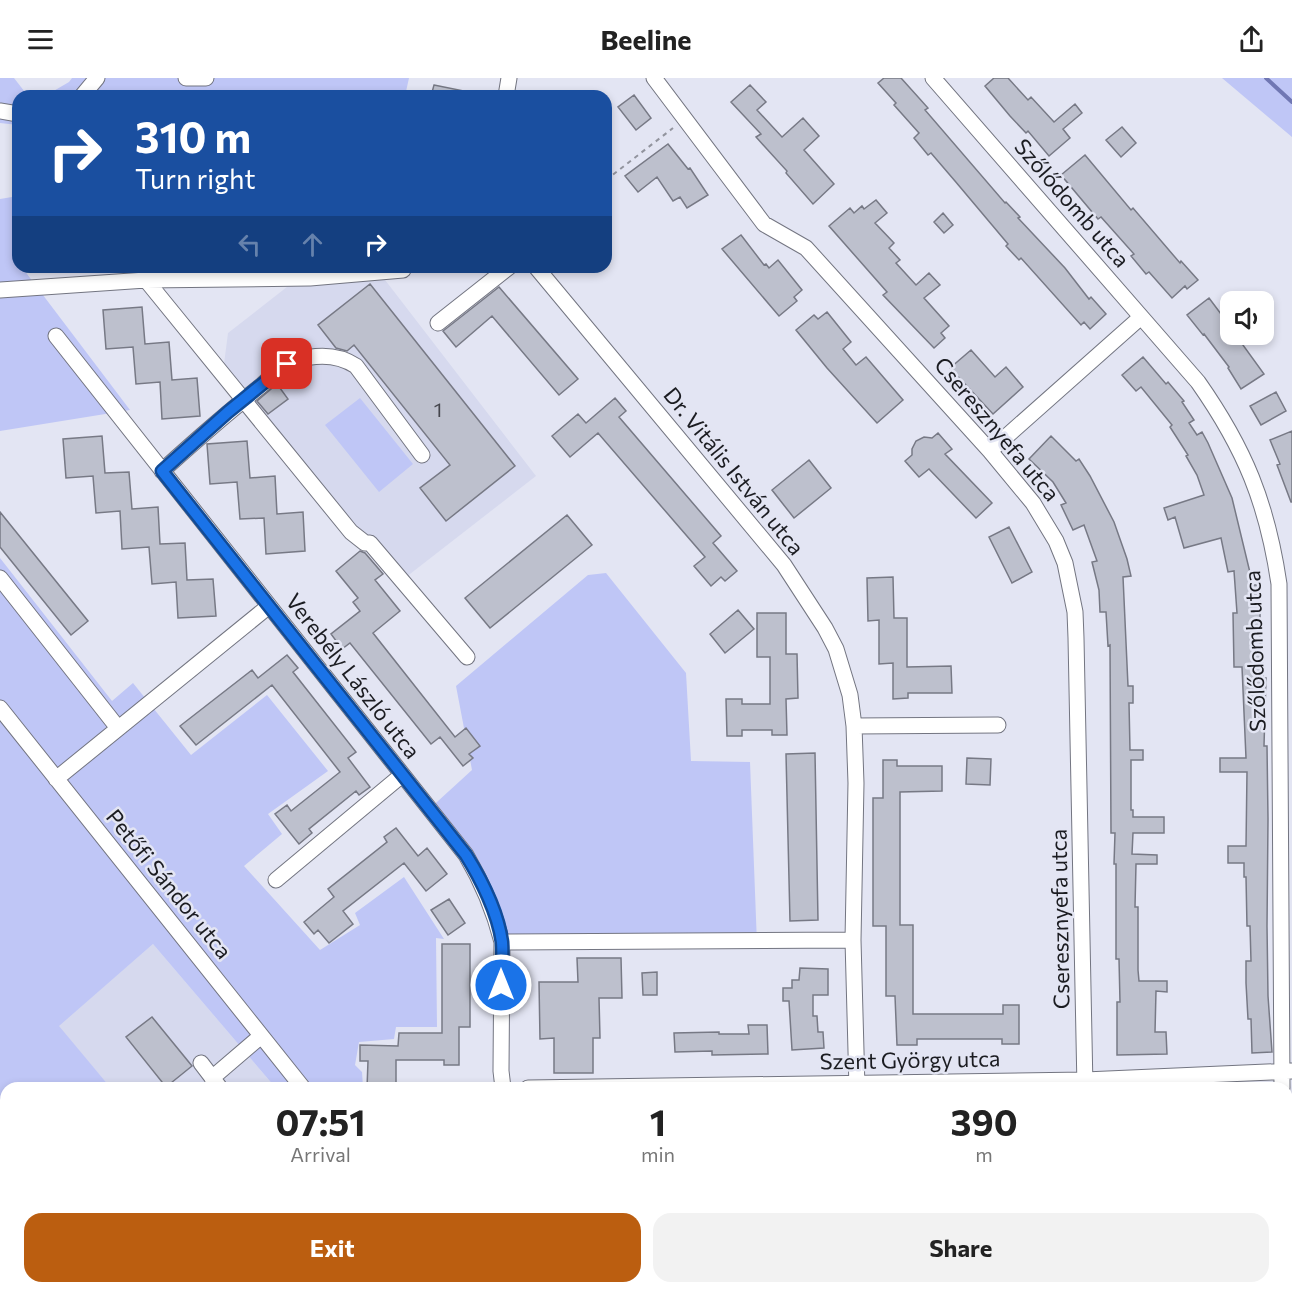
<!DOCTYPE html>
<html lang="en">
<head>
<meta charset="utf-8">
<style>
	:root { --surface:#fff; --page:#f2f2f2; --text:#222; --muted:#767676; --accent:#bb5e10 }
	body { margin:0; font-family:Commissioner,sans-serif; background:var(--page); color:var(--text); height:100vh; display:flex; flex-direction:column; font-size:22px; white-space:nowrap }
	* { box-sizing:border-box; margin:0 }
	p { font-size:20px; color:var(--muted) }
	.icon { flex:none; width:33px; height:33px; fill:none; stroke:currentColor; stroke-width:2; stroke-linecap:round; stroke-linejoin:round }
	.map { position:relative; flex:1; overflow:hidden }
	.side { position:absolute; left:0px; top:1004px; width:1293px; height:212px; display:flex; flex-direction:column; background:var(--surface); border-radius:18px 18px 0 0; box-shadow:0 3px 9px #0003 }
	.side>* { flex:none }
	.hud { position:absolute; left:12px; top:12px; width:600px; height:183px; border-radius:18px; box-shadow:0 3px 9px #0003; background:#1a4fa0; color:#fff; overflow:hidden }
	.controls { position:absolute; left:1220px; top:213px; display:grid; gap:12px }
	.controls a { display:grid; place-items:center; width:54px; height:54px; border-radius:12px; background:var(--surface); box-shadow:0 3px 9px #0003; font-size:30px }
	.pin { position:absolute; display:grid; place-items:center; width:51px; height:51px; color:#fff; margin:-26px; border-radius:12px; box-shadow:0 3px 9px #0006 }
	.me { position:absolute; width:66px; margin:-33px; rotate:0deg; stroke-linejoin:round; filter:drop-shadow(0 0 4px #0008) }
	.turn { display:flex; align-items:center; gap:21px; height:126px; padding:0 24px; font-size:27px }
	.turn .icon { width:78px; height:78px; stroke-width:2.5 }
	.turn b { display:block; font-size:42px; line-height:51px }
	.lanes { display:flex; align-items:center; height:57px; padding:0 24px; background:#0003; justify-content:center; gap:30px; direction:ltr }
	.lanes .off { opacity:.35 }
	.eta { display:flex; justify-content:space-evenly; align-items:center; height:102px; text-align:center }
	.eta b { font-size:36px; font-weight:700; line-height:42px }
	.button { display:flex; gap:12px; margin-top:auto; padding:12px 24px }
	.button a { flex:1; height:69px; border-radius:18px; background:var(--accent); color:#fff; font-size:24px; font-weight:700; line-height:69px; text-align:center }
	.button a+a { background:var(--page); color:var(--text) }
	header { display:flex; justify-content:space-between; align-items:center; height:78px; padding:0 24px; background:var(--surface); font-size:27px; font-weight:700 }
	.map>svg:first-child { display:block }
	.built { fill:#d6d9ee }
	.green { fill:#bfc6f6 }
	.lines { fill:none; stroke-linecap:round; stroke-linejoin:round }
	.stream { stroke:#7077b3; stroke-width:4 }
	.building { fill:#bdc0cd; stroke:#777985; stroke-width:1.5 }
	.minor-casing { stroke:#737581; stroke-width:17 }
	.path { stroke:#92949e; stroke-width:2; stroke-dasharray:4.5 4.5; stroke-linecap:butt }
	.minor { stroke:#fff; stroke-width:15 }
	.route-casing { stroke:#114b97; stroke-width:15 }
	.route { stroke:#1a73e8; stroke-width:10 }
	.labels { text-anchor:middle; stroke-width:5; stroke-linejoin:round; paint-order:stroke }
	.number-label { font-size:20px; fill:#44454c }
	.street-label { font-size:22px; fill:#1b1c21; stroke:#e3e5f3 }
</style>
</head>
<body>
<header><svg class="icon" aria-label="menu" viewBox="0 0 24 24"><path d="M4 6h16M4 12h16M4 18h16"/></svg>Beeline<svg class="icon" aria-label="share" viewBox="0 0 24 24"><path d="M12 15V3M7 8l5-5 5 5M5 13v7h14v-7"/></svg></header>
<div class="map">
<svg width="1292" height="1214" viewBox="0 0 1292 1214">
	<rect width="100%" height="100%" fill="#e3e5f3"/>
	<path class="built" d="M382 198 536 398 401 503 224 286 228 255 292 205Z
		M153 866 275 1009H110L58 948Z"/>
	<path class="green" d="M0 0H14L28 18H18V47L0 45Z
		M72 0H409L405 18H45L69 4Z
		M1222 0H1292V59Z
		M18 118V189H280L144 194 24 192 130 332 0 353V121Z
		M360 320 413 386 379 414 325 347Z
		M0 480 112 623 133 605 191 677 267 617 328 693 268 736 282 756 244 788 320 872 360 847 355 835 404 799 444 861 436 860 437 949H396L394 961 359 964 355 987 362 994 363 1009H275L153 866 59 948 110 1009 6 1010V1108L0 1104Z
		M606 495 686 595 691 683 750 684 757 866 496 870 486 821 470 787 426 734 472 692 456 608 588 497Z
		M150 1209H213L207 1214H157Z
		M907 1209H982V1214H907Z"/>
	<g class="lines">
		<path class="stream" d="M1266 0 1292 24
			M0 1108 6 1112
			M137 1209 144 1214"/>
	</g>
	<path class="building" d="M884 0H901L928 30 925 32 1005 125 1006 124 1020 139 1018 140 1065 190 1089 221 1091 219 1106 236 1090 251 1084 244 1081 247 1021 180 1019 182 1006 168 1008 166 955 103 931 75 928 77 914 60 919 55 894 27 896 25 878 5Z
		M994 0H1008L1028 22 1031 19 1054 44 1075 26 1082 35 1063 51 1070 60 1049 78 1028 53 1026 55 1010 38 985 8Z
		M434 7 464 13 463 18H431Z
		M750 7 766 24 757 32 782 59 803 40 819 58 804 72 834 106 813 126 786 95 787 93 756 59 761 56 731 24Z
		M634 17 651 40 636 52 618 29Z
		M1122 49 1136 65 1121 79 1106 62Z
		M668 66 688 91 690 90 708 117 687 130 680 119 673 123 657 99 638 114 625 98Z
		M1085 77 1131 132 1133 130 1180 185 1181 183 1198 202 1187 211 1185 208 1172 220 1149 194 1146 196 1131 178 1134 176 1101 139 1098 141 1061 97Z
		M876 122 887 135 875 145 894 165 889 170 900 182 896 185 916 207 929 195 940 207 924 220 949 248 941 255 945 260 934 270 883 217 887 214 829 148 850 130 854 135 862 128 864 131Z
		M943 135 953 147 944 155 934 144Z
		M741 157 764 187 766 186 769 190 778 182 802 212 794 219 797 223 779 238 722 171Z
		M370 206 515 388 446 443 420 410 450 387 354 267 347 273 336 270 318 247Z
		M499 209 578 301 559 317 492 238 456 269 443 253Z
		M1209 220 1224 240 1223 241 1230 250V256H1235L1264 296 1241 311 1228 290 1229 289 1204 256 1203 257 1187 237Z
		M142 229 145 266 169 264 172 302 197 300 200 338 162 341 160 304 136 306 133 269 106 271 103 232Z
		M827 234 851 264 843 271 856 287 866 279 903 322 877 345 827 290 796 252 814 237 818 241Z
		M971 272 995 299 1006 289 1023 309 993 336 950 290Z
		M1143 279 1166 306 1168 304 1184 323 1182 324 1194 342 1189 345 1197 357 1202 354 1208 365 1232 420 1253 507H1260V566L1262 565 1263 600H1266L1264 668H1267L1268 741 1267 848 1268 918 1272 974 1252 975 1251 941H1248L1246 905V883H1251L1250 848H1247L1246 799H1244V785H1228V768H1246L1247 694H1220V680H1246L1242 589H1234L1233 535H1237L1234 493 1228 494 1221 460 1184 470 1175 439 1168 442 1164 430 1204 417 1197 397 1186 378 1188 377 1170 349 1172 347 1141 309 1136 313 1122 297Z
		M277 306 288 321 268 336 257 323Z
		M1276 314 1286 333 1261 347 1250 328Z
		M615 320 626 333 619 339 721 458 713 465 737 493 725 503 721 499 711 508 694 488 705 479 598 355 570 379 552 358 578 336 586 345Z
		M1292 353V424H1291L1277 387 1280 386 1270 362Z
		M938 355 952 371 945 376 992 425 976 440 929 391 919 399 905 383 912 377V371L916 363 924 359 932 360Z
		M102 358 105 395 129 394 132 431 158 429 160 466 185 465 187 502 213 501 216 538 178 540 176 504 152 506 149 469 122 471 120 433 96 435 93 398 66 400 63 361Z
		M1051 358 1076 383 1079 381 1090 398 1114 444 1127 481 1131 498 1123 499 1128 608H1133V625H1129L1130 672H1143V682H1131V732H1133V739H1164V755H1133L1132 776 1157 777V786H1136L1135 829H1138V892L1139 903H1167V914L1156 913 1155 954H1166L1167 976 1117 977V924H1120L1119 881H1116V786H1114L1115 755H1111L1110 567 1108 568 1106 534H1100L1099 512 1092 484 1097 483 1084 447 1073 452 1061 427 1066 425 1053 404 1029 381Z
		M247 363 250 400 275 398 277 436 303 434 305 473 266 476 264 440 240 441 237 404 210 406 207 366Z
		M809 382 831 410 794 440 772 412Z
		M0 434 88 543 71 557 0 469Z
		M567 437 592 467 490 550 465 520Z
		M1009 449 1032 494 1012 505 989 459Z
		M360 473 365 475 383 496 375 502 400 533 373 555 455 659 466 650 480 668 469 676 473 680 463 688 440 659 431 666 350 565 342 571 331 556 360 533 353 524 358 520 336 493Z
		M893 499 894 540H907V589L951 588 952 615H908V620L893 621V585L879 586V542L868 543 867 500Z
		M738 532 754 551 725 575 710 556Z
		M757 535H786V576H797L798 620 786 621 787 657H772V652H742V658H727L726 621H742V626H770V579H757Z
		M287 577 298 590 293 594 356 674 348 680 370 709 359 717 356 713 309 751 312 755 299 766 275 736 287 727 291 733 340 694 272 607 196 667 180 648 252 592 258 600Z
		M815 675 818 842 790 843 786 676Z
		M967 680 991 681 990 707 966 706Z
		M883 682H897V688H942V713L900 714V847H913V936H1003V927H1019V966H1002V961H917V967H897L895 918H886V848H873V720H883Z
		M396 750 418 778 427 770 447 796 426 813 404 785 343 833 353 846 329 865 318 852 314 856 304 844 334 819 328 811 387 764 384 759Z
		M449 821 465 845 448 857 431 832Z
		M442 866H470V949H459V987H444V982H396V1010H367L368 983H360V967L398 968 399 955H442Z
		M577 880H621L622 920H599L600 960H593V995H554V960L540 961 539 904H578Z
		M800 890 828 891V917H813V938H817L818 954H823L824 970 792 972 789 923H783V910H792V902H799Z
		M657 894V917H643L642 895Z
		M152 939 192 988 166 1009 126 959Z
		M748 947H767L768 976 712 977V973L675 974 674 955 719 954V956H749Z"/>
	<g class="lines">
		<g class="minor-casing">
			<path id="minor" d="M186 0H206
				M654 0 764 146 806 170 990 373 1033 425 1056 463 1065 485 1075 534 1076 560 1085 1010
				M933 0 1198 304C1245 371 1267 425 1279 506L1282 1010
				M82 18 97 0
				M506 18 509 0
				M0 33 18 36
				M536 189 784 487 825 550 836 571 850 617 854 648 856 705 853 862 857 1010
				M146 202 351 454 365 465H370L467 579
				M0 212 146 202 310 200 403 192
				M438 245 509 189
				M56 258 466 777C482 804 494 833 502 864L501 993 503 1010
				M990 373 1141 239
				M162 393C194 364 227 335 261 308 271 299 282 287 294 283 316 276 338 276 356 288L422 377
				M0 500 118 650
				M0 630 303 1010
				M854 648 998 647
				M56 701 269 528
				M276 802 402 697
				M502 864 853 862
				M201 985 220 1010
				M212 1000 261 958
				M528 1010 1085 1002 1292 993
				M1287 1171 1288 1214
				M469 1209 473 1214
				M865 1209V1214
				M1088 1209V1214
				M231 1214 237 1209
				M396 1214 401 1209"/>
		</g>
		<path class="path" d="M606 102 673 50"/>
		<use href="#minor" class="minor"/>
	</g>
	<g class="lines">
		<g class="route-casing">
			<path id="route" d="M287 286 228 334 162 393 466 777C481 801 498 835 502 864 503 878 502 893 501 907"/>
		</g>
		<use href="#route" class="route"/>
	</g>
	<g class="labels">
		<g class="number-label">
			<text x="438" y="339">1</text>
		</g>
		<g class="street-label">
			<text transform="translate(1072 125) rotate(49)" y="8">Szőlődomb utca</text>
			<text transform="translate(997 351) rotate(50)" y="8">Cseresznyefa utca</text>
			<text transform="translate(734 393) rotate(51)" y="8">Dr. Vitális István utca</text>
			<text transform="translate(1255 573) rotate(-92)" y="8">Szőlődomb utca</text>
			<text transform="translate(353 598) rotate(52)" y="8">Verebély László utca</text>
			<text transform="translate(169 806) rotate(51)" y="8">Petőfi Sándor utca</text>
			<text transform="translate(1060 841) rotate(-91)" y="8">Cseresznyefa utca</text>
			<text transform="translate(910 982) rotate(-1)" y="8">Szent György utca</text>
		</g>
	</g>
</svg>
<div class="controls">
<a><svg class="icon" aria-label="sound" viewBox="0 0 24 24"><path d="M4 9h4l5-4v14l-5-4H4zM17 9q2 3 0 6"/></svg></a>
</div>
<div class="pin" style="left:287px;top:286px;background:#d93025"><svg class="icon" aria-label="arrive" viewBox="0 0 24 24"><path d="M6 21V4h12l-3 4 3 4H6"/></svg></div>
<svg class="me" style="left:501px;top:907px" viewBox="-20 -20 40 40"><circle r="17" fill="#1a73e8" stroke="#fff" stroke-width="3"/><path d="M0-11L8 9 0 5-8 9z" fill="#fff"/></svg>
<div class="hud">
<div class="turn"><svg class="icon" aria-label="right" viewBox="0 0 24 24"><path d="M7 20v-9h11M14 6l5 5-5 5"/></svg><div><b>310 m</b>Turn right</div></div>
<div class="lanes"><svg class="icon off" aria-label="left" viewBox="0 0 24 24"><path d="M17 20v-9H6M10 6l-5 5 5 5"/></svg><svg class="icon off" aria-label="ahead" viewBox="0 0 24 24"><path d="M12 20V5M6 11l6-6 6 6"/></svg><svg class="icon" aria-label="right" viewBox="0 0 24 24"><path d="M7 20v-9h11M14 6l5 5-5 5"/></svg></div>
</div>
<section class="side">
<div class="eta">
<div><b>07:51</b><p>Arrival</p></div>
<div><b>1</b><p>min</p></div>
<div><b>390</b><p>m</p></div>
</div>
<div class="button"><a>Exit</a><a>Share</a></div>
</section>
</div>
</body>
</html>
